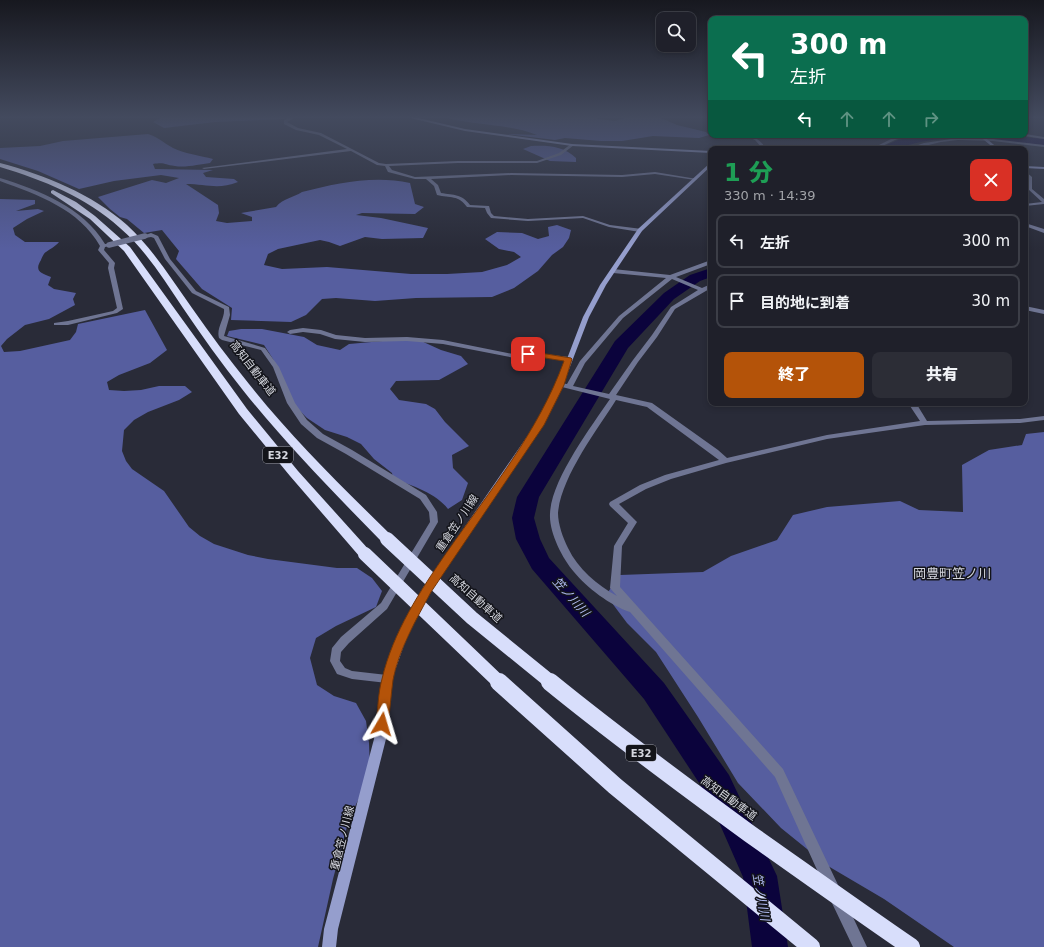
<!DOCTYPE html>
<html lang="ja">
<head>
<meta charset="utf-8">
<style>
	:root { --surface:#1f202a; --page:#2c2d36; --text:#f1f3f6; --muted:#a1a3a8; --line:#3c3e47; --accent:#b45309 }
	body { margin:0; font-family:"DejaVu Sans","Noto Sans JP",sans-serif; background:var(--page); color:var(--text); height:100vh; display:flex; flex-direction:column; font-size:15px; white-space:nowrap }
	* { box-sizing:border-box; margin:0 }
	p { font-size:13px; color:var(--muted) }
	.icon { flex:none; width:22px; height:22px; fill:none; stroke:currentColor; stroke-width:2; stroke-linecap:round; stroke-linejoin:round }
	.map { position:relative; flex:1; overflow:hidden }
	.sheet { position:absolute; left:708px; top:146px; width:320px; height:260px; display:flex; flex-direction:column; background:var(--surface); border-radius:8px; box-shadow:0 2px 6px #0003,0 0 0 1px var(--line) }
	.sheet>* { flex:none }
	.hud { position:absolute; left:708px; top:16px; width:320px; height:122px; border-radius:8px; box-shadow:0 2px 6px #0003,0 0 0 1px var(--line); background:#0b6e4f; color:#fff; overflow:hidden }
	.buttons { position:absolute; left:656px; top:12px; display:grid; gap:8px }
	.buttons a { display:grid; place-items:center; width:40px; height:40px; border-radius:8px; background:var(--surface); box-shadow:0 2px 6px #0003,0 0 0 1px var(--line); font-size:20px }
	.pin { position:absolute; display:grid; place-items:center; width:34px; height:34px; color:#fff; margin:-17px; border-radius:8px; box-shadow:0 2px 6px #0006 }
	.me { position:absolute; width:44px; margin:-22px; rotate:7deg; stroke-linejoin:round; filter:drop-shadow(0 0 3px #0008) }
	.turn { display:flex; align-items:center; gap:14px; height:84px; padding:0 16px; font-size:18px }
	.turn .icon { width:52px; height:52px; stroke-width:2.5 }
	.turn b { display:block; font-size:28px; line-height:34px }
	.lanes { display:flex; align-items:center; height:38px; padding:0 16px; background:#0003; justify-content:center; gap:20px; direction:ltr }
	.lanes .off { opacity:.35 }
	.round { display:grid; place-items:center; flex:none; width:42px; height:42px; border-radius:8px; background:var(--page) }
	.overview { display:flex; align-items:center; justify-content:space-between; height:68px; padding:0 16px }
	h1 { font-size:24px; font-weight:800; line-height:30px; color:#1e9e55 }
	.primary-button { display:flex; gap:8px; margin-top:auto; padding:8px 16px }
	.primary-button a { flex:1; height:46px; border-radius:8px; background:var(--accent); color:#fff; font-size:16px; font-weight:800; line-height:46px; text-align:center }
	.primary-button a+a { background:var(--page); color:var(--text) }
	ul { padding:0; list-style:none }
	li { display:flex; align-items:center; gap:12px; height:54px; margin:0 8px 6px; padding:0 8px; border:2px solid var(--line); border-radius:8px }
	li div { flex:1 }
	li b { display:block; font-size:15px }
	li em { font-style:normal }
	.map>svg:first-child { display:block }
	.forest { fill:#565e9f }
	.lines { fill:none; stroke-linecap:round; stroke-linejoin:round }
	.river { fill:#0b033c; fill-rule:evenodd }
	.street { fill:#6f7593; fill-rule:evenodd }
	.secondary { fill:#959ecd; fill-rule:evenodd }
	.highway { fill:#d8defb; fill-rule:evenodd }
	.street-bridge { stroke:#6f7593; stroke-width:5.5 }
	.highway-bridge-far1 { stroke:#d8defb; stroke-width:14 }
	.highway-bridge { stroke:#d8defb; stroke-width:18 }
	.route { fill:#b45309; stroke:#753606 }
	.labels { text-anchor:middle; stroke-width:3; stroke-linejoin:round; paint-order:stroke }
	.shield { fill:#13141a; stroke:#9b9ca4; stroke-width:1 }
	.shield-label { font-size:10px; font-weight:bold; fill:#d5d7df }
	.street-label { font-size:11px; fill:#d5d7df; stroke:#13141a }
	.water-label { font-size:12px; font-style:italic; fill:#b3bdf5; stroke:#13141a }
	.quarter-label { font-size:13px; fill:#d5d7df; stroke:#13141a }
</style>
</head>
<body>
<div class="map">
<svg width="1044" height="947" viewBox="0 0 1044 947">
	<rect width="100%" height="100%" fill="#292b38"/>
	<path class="forest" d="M174 116H292L283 119 215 122 164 128 153 122 160 118Z
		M441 116H594L598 119 615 121 631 116H656L677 125 706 132 709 135 699 138 653 136 622 141H601L565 138 555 140 507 134 537 135C507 123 472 126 441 116Z
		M148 134C158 137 164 143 173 148 183 153 201 156 213 159L210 163C200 164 186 168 175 166 164 165 166 162 153 164L155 169 213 170 203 173 206 177 234 179 238 182C218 190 206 184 186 184L218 205 219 213 216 221 227 223 252 221V217L241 213 276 207C283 198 293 198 302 192 337 183 374 175 410 183L415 204 424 207 415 214 362 213 356 215 381 218 428 228 423 238 382 239 365 237 340 246 329 242 320 240 278 249 268 254 264 265 282 269 327 267 411 274H447L482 272 507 265 521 257 514 252 499 249 485 239 497 232 522 233 538 239 549 236 548 227 557 225 571 230 569 238 563 247 552 255 538 271 514 288 492 297 416 298 375 301 336 298 322 299 306 315 291 322 231 320 232 308 202 289 176 259 179 251 162 230 144 233 127 219 120 217 110 209 98 197 152 180 166 183 179 178 161 175 114 181 79 189 38 171 0 159V148L40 146 63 141Z
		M531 146C547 145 564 146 576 158V162L550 161 523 149Z
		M0 199 35 200V204L16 211 38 209 44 211 27 219 13 228 15 235 25 242H59C55 247 51 248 46 252 44 253 42 257 41 260 34 271 41 273 51 277L48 285 54 289 76 293 73 299 75 305 49 319 25 325 7 339 1 346 4 352 20 351 70 340 76 332 78 324 145 310 167 350 150 363 119 375 107 382 109 390 124 391 141 390 159 386H185L192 392 179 400 148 412 134 420 124 430 122 451 126 461 132 469 164 491 189 527 200 536 214 544 248 555 268 559 337 568H357L372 578 382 591 376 607 336 626 316 638 310 658 317 685 334 696 356 703 366 721 369 743 370 768 361 794 349 819 333 879 318 947H0Z
		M241 329H262L304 337 317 345 340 350 349 344 394 340H419L441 350 461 356 468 364 439 380 396 381 390 389 399 400 426 404 435 409 445 422 469 446 452 455 453 468 468 483 462 500 448 509C436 493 412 486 393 478L392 473 374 459 361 444 347 437 325 430 307 418 293 404 273 359 264 345 227 336 229 331Z
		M1044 432V947H954L884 899 828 866 781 828 738 783 698 717 656 652 627 623 606 595 620 575 703 572 731 556 777 540 793 515 827 507 900 501 919 510 963 512 962 465 989 450 1022 445 1026 434Z"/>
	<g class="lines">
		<path class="river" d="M921 135H1003L1044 139V145C1010 142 976 137 942 139 920 140 901 149 881 149L882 147 898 140Z
			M711 268V277L700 281 674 299 628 348 539 497 534 518 540 539 549 558 664 683 729 775 777 876 788 947H752L743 877 707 795 644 699 532 569 516 539 512 518 517 497 615 341 664 293 690 275Z"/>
		<path class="street" d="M292 116H297L287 122 298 128 321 133 379 163 386 164 458 161H537L559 153 571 144 574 145 561 155 537 163H458L389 166 392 170 415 177 511 173 622 175 655 172 697 179 695 180 655 174 622 177 511 175 431 179 438 185 441 193C454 195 462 194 470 205L489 206 491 213 494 216 528 219 583 216 610 225 642 229V231L640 232 609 227 583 218 528 221 491 218 487 213 485 208 467 207C459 195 450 198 437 195L434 186 426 179H415L388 172 385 166 377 165 351 151 204 169 202 168 347 149 319 135 296 130 284 124V120Z
			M1025 134 1044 137V139L1018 135Z
			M744 135C755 135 760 141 767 149H763L755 140Z
			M905 135H911L895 140 876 149H871L893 138Z
			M958 138 993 139 1044 145V147L993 141 958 140 941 142 912 149H906L924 143Z
			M1025 171 1032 177V189L1044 199V204L1025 206V204L1042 202 1028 189V177L1025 174Z
			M0 178C39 190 83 207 105 244H110V246L105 247 104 250 115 263 114 268 123 309 117 313 68 325H54V323L68 321 113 311 117 308 108 268 109 263 98 250 100 246C79 209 38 195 0 181Z
			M1025 223 1044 229V233L1025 226Z
			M151 233 158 236 170 259 196 291 229 307 230 315 224 336 265 348 279 367 295 403 307 420 323 434 352 450 426 495 437 512 438 522 387 609 349 643 341 652 340 661 345 668 352 671 387 675 391 676 392 679 391 682 387 683 352 679 337 674 330 661 332 648 341 637 381 603 430 522 429 512 420 499 346 454 317 438 301 424 287 403 273 367 261 350 222 340 219 338C216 328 225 319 224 309L192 293 165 259 154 238 151 237 145 238 142 236Z
			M711 260V264L676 277 702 288 711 284V288L675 309 657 337 638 362 616 395 652 403 718 450 727 458 827 435 920 421 908 403H916L927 421 1020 419 1044 416V420L1020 423 925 425 827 439 726 463 671 479 646 489 619 504 637 522 622 546 620 587 783 769 839 887 837 892 832 894 827 892 775 777 630 612C611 606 586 587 574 572 562 558 549 532 550 514 551 480 591 427 610 399L558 386 557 385 560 383 567 384 580 361 619 316 666 278 613 273 610 271 613 269 670 275ZM672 279 698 290 671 307 652 335 633 360 609 394 573 386 585 363 623 318ZM616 400 647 407 719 460 665 475 640 485 610 502 609 504 610 506 628 523 614 546 610 588 617 596C597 585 578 569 568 548 563 538 558 524 558 513 561 477 597 430 616 400Z
			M1025 306 1044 310V314L1025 310Z
			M303 328 321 330 336 335 365 338 407 337 443 340 523 356 528 352 569 357 572 359 569 361 530 356 527 359 525 360 443 344 407 341 365 342 335 339 320 334 303 332 290 334 287 332 290 330Z
			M838 894 843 896 867 947H853L831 901 833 896Z"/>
		<path class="secondary" d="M402 116H410L465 129 572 144 711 151V153L572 146 465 131Z
			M978 135H982L999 149H995Z
			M710 163H711V166L642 231 606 285 589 317 563 385 543 425 430 591 415 620 404 645 392 679 386 739 338 929 336 947H322L324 929 374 739 382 679 394 645 405 620 424 586 535 425 557 385 583 317 600 285 638 229Z
			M1025 166 1044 167V169L1025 168Z"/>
		<path class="highway" d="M0 163C45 175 92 194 127 225 153 249 172 280 192 308 210 334 229 359 249 384 292 438 342 487 392 536L394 539 392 542 387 544 382 542C334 493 285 443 242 389 221 363 202 336 183 308 164 280 146 250 120 228 86 197 43 180 0 167Z
			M53 190 76 202 95 216 130 247 247 409 298 471 370 551 372 554 370 557 365 559 360 557 290 476 239 414 124 251 90 219 51 193V191Z"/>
		<path class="street-bridge" d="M109 245 145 236"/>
		<path class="highway-bridge-far1" d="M387 539 472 618 552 683
			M365 554 500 683"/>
		<path class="highway-bridge" d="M499 682 615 786 811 947
			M550 682C615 735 683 785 750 834 804 872 857 910 911 947"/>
	</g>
	<linearGradient id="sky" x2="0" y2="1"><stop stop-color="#17181f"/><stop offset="0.47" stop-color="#434a5e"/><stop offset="1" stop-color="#434a5e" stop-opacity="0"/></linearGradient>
	<rect width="1044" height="249" fill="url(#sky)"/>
	<path class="route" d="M528 351 571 358 572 359 564 385 544 425 431 592C417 618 398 651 393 680 391 695 390 710 388 724L386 728 382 729 378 728 376 724C378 709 378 693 382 679 393 632 420 591 447 552 489 492 539 431 564 361L526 355 524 354Z"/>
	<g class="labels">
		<g class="shield">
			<rect x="263" y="447" width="30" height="16" rx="3"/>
			<rect x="626" y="745" width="30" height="16" rx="3"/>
		</g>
		<g class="shield-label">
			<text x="278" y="459">E32</text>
			<text x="641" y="757">E32</text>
		</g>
		<g class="street-label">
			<text transform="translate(253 368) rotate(52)" y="4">高知自動車道</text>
			<text transform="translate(457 523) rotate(-56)" y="4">重倉笠ノ川線</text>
			<text transform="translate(476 598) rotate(42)" y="4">高知自動車道</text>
			<text transform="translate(729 798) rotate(36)" y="4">高知自動車道</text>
			<text transform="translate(342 838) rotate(-76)" y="4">重倉笠ノ川線</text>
		</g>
		<g class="water-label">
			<text transform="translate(571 597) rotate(48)" y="4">笠ノ川川</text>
			<text transform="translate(761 897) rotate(80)" y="4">笠ノ川川</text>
		</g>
		<g class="quarter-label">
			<text x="952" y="578">岡豊町笠ノ川</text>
		</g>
	</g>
</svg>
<div class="buttons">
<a><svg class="icon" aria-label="search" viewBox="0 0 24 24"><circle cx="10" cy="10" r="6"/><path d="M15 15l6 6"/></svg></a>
</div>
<div class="pin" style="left:528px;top:354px;background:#d93025"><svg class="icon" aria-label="arrive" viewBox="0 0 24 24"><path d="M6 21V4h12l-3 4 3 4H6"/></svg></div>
<svg class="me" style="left:382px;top:724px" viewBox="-20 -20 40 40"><path d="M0-17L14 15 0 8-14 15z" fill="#b45309" stroke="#fff" stroke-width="4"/></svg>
<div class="hud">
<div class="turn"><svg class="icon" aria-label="left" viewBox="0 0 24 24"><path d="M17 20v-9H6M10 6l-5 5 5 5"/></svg><div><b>300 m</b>左折</div></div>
<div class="lanes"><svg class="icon" aria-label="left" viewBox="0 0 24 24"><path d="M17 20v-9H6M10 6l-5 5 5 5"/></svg><svg class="icon off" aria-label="ahead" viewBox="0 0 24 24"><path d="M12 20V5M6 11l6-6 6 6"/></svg><svg class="icon off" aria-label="ahead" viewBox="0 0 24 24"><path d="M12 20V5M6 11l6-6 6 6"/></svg><svg class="icon off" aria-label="right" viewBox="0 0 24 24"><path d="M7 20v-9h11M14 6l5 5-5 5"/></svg></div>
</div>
<section class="sheet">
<div class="overview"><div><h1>1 分</h1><p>330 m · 14:39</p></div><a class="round" style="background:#d93025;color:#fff"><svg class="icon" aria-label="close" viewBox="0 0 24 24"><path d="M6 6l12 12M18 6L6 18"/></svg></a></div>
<ul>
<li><svg class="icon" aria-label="left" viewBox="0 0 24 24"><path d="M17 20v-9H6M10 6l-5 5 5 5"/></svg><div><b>左折</b></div><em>300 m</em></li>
<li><svg class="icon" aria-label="arrive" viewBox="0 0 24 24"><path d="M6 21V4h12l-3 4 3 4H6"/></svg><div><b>目的地に到着</b></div><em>30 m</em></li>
</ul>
<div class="primary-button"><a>終了</a><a>共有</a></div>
</section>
</div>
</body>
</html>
